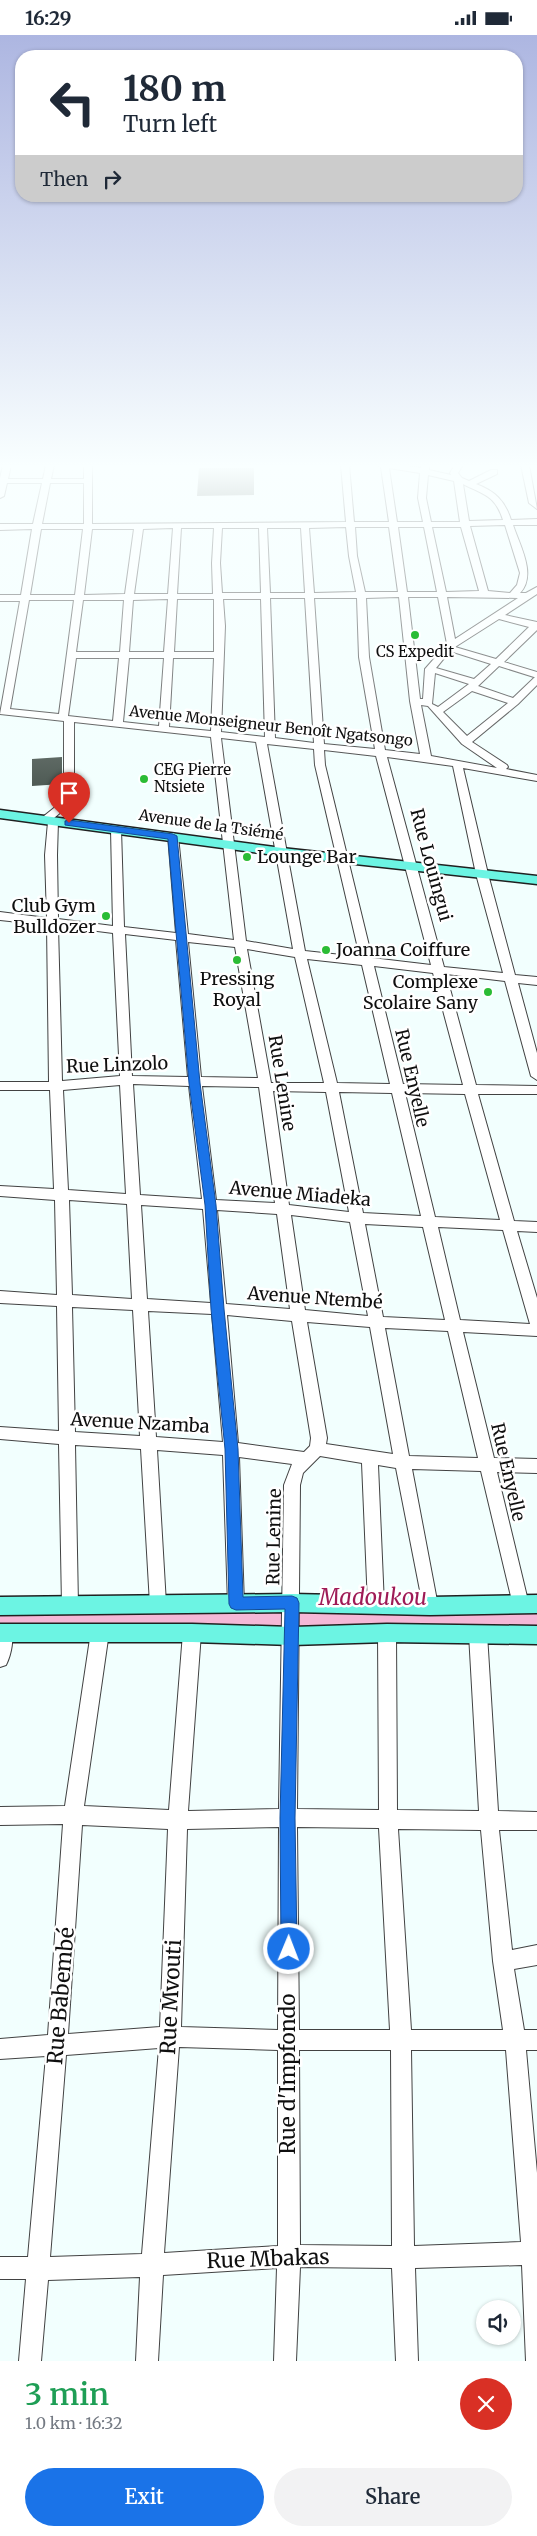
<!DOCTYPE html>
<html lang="en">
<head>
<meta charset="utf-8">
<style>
	:root { --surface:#fff; --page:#f2f2f3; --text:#1f2937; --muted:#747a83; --accent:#1a73e8 }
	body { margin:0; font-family:Merriweather,serif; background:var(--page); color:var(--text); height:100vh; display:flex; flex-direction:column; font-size:19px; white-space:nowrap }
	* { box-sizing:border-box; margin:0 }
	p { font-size:16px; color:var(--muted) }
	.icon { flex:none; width:28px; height:28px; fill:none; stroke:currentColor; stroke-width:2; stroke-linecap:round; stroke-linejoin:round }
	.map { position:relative; height:2326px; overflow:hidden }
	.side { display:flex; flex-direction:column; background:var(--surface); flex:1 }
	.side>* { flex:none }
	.hud { position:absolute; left:15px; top:15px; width:508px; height:152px; border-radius:20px; box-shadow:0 1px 4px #0004; background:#fff; color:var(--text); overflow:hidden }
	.fabs { position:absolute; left:476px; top:2265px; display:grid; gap:10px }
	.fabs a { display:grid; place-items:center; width:45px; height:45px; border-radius:50%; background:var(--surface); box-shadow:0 1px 4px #0004; font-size:25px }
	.pin { position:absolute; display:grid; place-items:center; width:42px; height:42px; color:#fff; margin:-51px -21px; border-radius:50% 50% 50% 0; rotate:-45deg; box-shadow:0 0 5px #0007 }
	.pin .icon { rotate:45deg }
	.me { position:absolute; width:55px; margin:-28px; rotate:1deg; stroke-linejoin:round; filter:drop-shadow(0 0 4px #0008) }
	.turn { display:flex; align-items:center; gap:18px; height:105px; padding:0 25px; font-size:22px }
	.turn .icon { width:65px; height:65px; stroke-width:2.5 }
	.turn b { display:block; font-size:35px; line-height:42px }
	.then { display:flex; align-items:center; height:48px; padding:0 25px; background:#0003; gap:10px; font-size:19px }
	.round { display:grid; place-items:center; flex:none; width:52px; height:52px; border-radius:26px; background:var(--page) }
	.head { display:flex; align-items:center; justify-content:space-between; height:85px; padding:0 25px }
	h1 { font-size:30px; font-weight:600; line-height:38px; color:#1e9e55 }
	.cta { display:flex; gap:10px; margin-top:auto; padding:10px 25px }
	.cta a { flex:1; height:58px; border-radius:30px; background:var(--accent); color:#fff; font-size:20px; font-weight:600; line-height:58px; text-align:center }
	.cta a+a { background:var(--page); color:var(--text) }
	.status { display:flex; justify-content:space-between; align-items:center; height:35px; padding:0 25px; background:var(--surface); direction:ltr }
	.status svg { height:14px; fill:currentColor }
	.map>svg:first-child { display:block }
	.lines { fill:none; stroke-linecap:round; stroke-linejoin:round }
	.river { fill:#f4b8d7; fill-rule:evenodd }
	.building { fill:#4c5852 }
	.minor-casing { stroke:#424242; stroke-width:2 }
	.major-casing { stroke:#202020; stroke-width:3 }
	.minor { fill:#fff; fill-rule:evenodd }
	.major { fill:#6cf4e3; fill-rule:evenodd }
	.route { fill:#1a73e8; stroke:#114b97 }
	.poi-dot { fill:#2bbc35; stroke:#fff; stroke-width:2 }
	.labels { text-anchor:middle; stroke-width:5; stroke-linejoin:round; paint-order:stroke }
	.far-poi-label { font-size:15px; fill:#0f0f0f; stroke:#fff }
	.far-street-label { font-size:15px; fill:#0f0f0f; stroke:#fff }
	.poi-label { font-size:18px; fill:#0f0f0f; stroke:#fff; text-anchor:start }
	.street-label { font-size:18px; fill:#0f0f0f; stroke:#fff }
	.near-street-label { font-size:21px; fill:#0f0f0f; stroke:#fff }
	.near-water-label { font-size:22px; font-style:italic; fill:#9e1b56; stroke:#fff }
</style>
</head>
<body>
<div class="status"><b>16:29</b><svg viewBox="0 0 49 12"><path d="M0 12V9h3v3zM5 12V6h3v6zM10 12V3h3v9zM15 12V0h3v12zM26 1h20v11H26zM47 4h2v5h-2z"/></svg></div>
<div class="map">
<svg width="537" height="2326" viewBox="0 0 537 2326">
	<rect width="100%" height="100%" fill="#f2fffe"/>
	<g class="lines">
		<path class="river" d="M537 1574V1596L0 1599V1577Z"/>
	</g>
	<path class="building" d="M199 433H254V460L197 461Z
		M62 722V749L32 751V724Z"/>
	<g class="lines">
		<g class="minor-casing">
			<path id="minor" d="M3 430H11L8 444H43L46 430H54L51 444H84V430H92V489L346 487 341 430H349L354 487H389L381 432 379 430H402L421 433V430H429V435L451 440 450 438 455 430H463L458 438 462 443 469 446 491 435H497V439L476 449C495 456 505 466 511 485L537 484V490H513C520 511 537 540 520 558H526L537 552V559L505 580 537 587V595L504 627 537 637V650L518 669 472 707 507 730 508 732 506 734 537 740V746L463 733 488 839 515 940 537 942V950L518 948 537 1018V1045L531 1041 505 946 446 939 476 1050 537 1051V1059H478L514 1186 537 1187V1197L517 1196 537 1263V1301L463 1297 494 1423 537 1424V1438L497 1437 529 1570 527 1575 521 1578 515 1575 513 1570 481 1436 412 1434 438 1571 436 1576 430 1579 424 1576 396 1433 378 1430 384 1570 382 1575 376 1578 370 1575 368 1570 362 1428 320 1421 303 1438 300 1450 297 1774 379 1775 378 1598 381 1592 387 1590 393 1592 396 1598 397 1775 479 1776 469 1599 472 1593 478 1591 484 1593 487 1599 498 1776 537 1777V1795H499L512 1915 537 1910V1930L514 1934 524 1995H537V2015H526L537 2138V2326H526L522 2230 415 2233 418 2326H396L392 2233 300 2232 296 2326H274L277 2233 163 2240 158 2326H136L140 2242 48 2245 41 2326H19L26 2244H0V2222H28L46 2021 0 2024V2004L48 2000 63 1789 0 1790V1772L65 1771 91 1597 94 1591 100 1589 106 1591 109 1597 84 1771 169 1775 183 1598 186 1592 192 1590 198 1592 201 1598 188 1776 279 1774 284 1450 292 1429 239 1422 244 1569 242 1574 236 1577 230 1574 228 1569 223 1420 157 1415 166 1569 164 1574 158 1577 152 1574 150 1569 141 1414 75 1410 78 1570 76 1575 70 1578 64 1575 62 1570 59 1409 0 1404V1392L59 1396 57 1271 0 1268V1256L57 1260 55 1165 0 1161V1151L54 1154 50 1055H0V1047H49L47 890 0 885V877L47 883 45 820 48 787H40L39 785 64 765V686L0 679 20 566H0V560H21L32 494 0 495V489H33L42 448H7L4 461 0 463V443ZM389 433 420 438 418 463 423 487H397ZM428 440 454 446 460 487H431L426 463ZM50 448H84V489H42ZM463 449C484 460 495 460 503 485L469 486ZM505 490 520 538 517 550 510 558 488 556 470 491ZM346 492 349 521 356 557 314 558 309 493ZM355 492H389L398 557H365L357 521ZM398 492H424L437 557H407ZM432 492H461L479 556 446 557ZM173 493 168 559H134L143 494ZM181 493H214L212 528 213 559H177ZM222 493H259L261 558H222L220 528ZM267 493H301L305 558H270ZM41 494H83L75 560H30ZM92 494H134L125 559 84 560ZM399 562 410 666 420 719 385 715 369 622 366 563ZM408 562H438L447 609 425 634 423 664H420ZM447 562 518 563 455 604ZM270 563H305L314 708 275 703ZM314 563H357L359 622 375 714 324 709ZM168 564 164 617H129L133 565ZM177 564H214V617H174ZM223 564H261L265 702 221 697 225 591ZM29 565H74L59 679 10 674ZM83 565H124L120 617H76ZM499 584 529 592 496 624 455 612ZM450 616 491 629 474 644 436 633ZM76 623H119L113 686 68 681ZM129 623H164L159 691 123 687ZM173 623H214L211 696 169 692ZM499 631 534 642H535L513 663 478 651ZM435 638 469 649 438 672 432 669ZM472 656 508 668 467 701 443 677ZM421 670 428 671 462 709 497 733 431 721ZM74 687 211 702 234 905 188 899 178 801 173 798 168 801 176 898 124 892 121 794 116 791 111 794 113 891 58 884 57 820 58 786 54 783 74 766ZM221 703 256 707 293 914 246 906ZM267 709 314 714 315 730 360 922 305 916ZM324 715 376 721 431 930 372 923 325 730ZM387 722 453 731 476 839 503 938 444 932ZM58 891 113 898 120 1041 62 1046ZM125 899 176 905 188 1042 132 1041ZM188 907 235 912 258 1043 201 1042ZM247 914 295 922 324 1048H271ZM307 924 362 930 390 1049 337 1048ZM374 931 433 938 463 1050 403 1049ZM133 1049 189 1051 202 1164 140 1160ZM120 1050 126 1159 68 1155 63 1055ZM202 1051 259 1052 275 1168 216 1165ZM273 1056 326 1057 349 1177 289 1170ZM339 1057 392 1058 421 1181 363 1178ZM405 1058 465 1059 500 1185 435 1182ZM69 1165 127 1169 132 1264 72 1260ZM141 1170 203 1174 211 1268 147 1264ZM217 1175 277 1179 290 1274 226 1269ZM291 1180 350 1187 368 1281 305 1275ZM365 1189 423 1192 445 1285 383 1282ZM438 1192 503 1195 530 1289 460 1285ZM72 1272 133 1275 140 1401 75 1397ZM148 1276 212 1279 223 1407 156 1402ZM227 1280 292 1286 311 1403 310 1411 304 1417 238 1408ZM307 1287 370 1292 393 1419 326 1409 327 1403ZM385 1293 448 1296 478 1423 409 1421ZM82 1790 168 1794 160 1992 68 1999ZM279 1792 278 1995 181 1992 187 1794ZM297 1792 379 1793 390 1995H299ZM398 1794 481 1795 493 1926 503 1995H411ZM179 2012 278 2015V2211L164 2218ZM159 2013 142 2219 50 2222 66 2020ZM299 2015H391L392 2211 300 2210ZM411 2015H506L521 2207 414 2211Z
				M521 430H529L537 474 529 468Z
				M4 1590 10 1592C15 1602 11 1620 6 1630L0 1632V1592Z"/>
		</g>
		<g class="major-casing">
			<path id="major" d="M0 775 282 813 537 841V849L282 821 0 783Z
				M292 1559 430 1562 537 1560V1578L430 1580 292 1577 0 1580V1562Z
				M0 1589H192L292 1592 387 1589 537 1591V1609L387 1607 292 1610 192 1607H0Z"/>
		</g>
		<use href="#minor" class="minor"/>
		<use href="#major" class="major"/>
	</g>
	<linearGradient id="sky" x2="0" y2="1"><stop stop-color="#adb6e1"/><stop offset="0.57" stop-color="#f9ffff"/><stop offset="1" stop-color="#f9ffff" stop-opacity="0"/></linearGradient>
	<rect width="537" height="756" fill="url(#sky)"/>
	<path class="route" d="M69 785 173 799 177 801 200 1048 216 1170 224 1274 238 1414 243 1562 292 1561 297 1563 299 1568 295 1783 297 1914 295 1920 289 1923 283 1920 281 1914 280 1783 285 1574 236 1575 231 1573 229 1569 225 1414 211 1274 205 1170 189 1048 168 804 65 790V786Z"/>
	<g class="poi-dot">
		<circle cx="415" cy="600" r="5"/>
		<circle cx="144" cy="744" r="5"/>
		<circle cx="247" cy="822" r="5"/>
		<circle cx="106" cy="881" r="5"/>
		<circle cx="326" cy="915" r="5"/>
		<circle cx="237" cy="925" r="5"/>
		<circle cx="488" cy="957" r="5"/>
	</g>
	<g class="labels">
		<g class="far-poi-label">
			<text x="415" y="622">CS Expedit</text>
			<text x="154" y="740" text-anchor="start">CEG Pierre<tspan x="154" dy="17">Ntsiete</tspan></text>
		</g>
		<g class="far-street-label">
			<text transform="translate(271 691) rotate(6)" y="5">Avenue Monseigneur Benoît Ngatsongo</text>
			<text transform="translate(211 790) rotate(8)" y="5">Avenue de la Tsiémé</text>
		</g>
		<g class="poi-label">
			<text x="257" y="828">Lounge Bar</text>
			<text x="96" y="877" text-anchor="end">Club Gym<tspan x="96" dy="21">Bulldozer</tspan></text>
			<text x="336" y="921">Joanna Coiffure</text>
			<text x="237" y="950" text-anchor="middle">Pressing<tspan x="237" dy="21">Royal</tspan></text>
			<text x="478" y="953" text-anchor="end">Complexe<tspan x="478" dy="21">Scolaire Sany</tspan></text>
		</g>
		<g class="street-label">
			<text transform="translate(431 830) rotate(75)" y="6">Rue Louingui</text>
			<text transform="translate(117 1030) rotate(-2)" y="6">Rue Linzolo</text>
			<text transform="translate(412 1043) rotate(77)" y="6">Rue Enyelle</text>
			<text transform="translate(282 1048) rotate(81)" y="6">Rue Lenine</text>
			<text transform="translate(300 1159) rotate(5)" y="6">Avenue Miadeka</text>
			<text transform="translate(315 1263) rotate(4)" y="6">Avenue Ntembé</text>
			<text transform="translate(140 1388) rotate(3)" y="6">Avenue Nzamba</text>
			<text transform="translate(508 1437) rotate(77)" y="6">Rue Enyelle</text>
			<text transform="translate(274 1502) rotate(-89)" y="6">Rue Lenine</text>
		</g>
		<g class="near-street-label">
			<text transform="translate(61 1961) rotate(-85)" y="7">Rue Babembé</text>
			<text transform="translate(171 1962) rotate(-87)" y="7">Rue Mvouti</text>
			<text transform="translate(288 2039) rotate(-90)" y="7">Rue d'Impfondo</text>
			<text transform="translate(268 2224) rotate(-2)" y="7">Rue Mbakas</text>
		</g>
		<g class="near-water-label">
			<text x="373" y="1570">Madoukou</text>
		</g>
	</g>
</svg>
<div class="fabs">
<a><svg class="icon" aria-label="sound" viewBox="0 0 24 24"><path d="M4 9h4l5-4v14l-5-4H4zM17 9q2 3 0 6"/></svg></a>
</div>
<div class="pin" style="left:69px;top:788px;background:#d93025"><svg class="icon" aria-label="arrive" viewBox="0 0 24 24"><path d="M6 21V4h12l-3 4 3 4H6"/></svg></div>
<svg class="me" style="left:289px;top:1914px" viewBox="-20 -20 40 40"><circle r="17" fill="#1a73e8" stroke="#fff" stroke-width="3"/><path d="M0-11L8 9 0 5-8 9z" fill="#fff"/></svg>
<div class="hud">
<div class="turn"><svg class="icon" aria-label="left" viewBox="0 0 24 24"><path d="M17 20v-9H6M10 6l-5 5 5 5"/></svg><div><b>180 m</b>Turn left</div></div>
<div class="then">Then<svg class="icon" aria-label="right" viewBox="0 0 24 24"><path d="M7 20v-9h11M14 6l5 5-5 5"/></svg></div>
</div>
</div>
<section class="side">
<div class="head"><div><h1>3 min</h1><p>1.0 km · 16:32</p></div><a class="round" style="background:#d93025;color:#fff"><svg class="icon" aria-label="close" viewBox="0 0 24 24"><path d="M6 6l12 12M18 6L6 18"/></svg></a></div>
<div class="cta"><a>Exit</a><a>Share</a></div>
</section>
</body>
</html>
